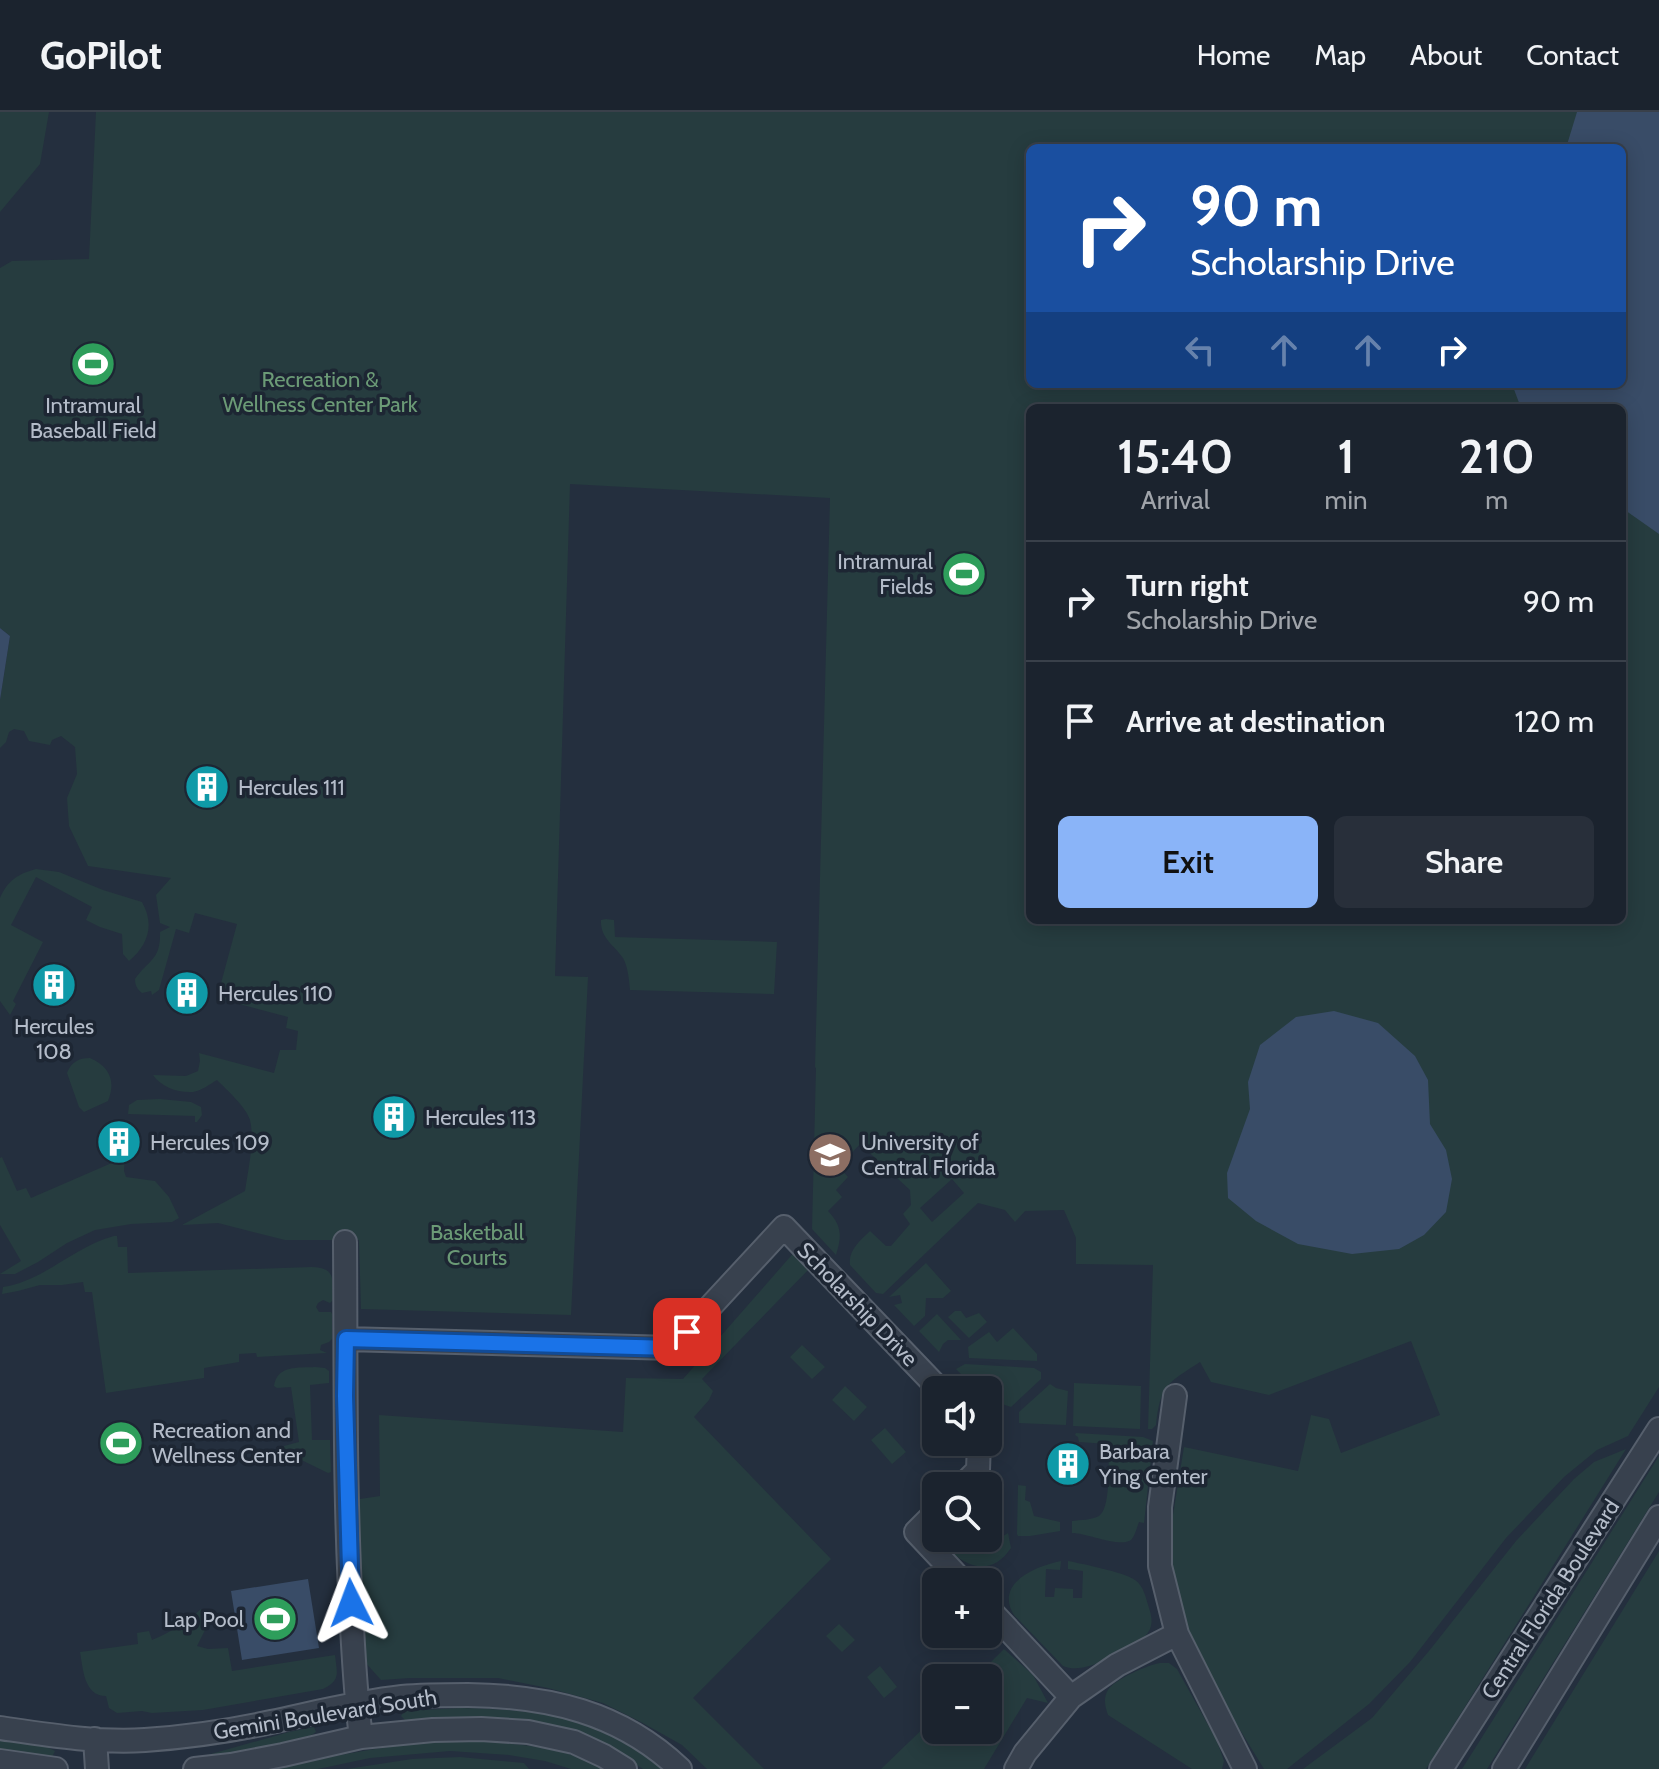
<!DOCTYPE html>
<html lang="en">
<head>
<meta charset="utf-8">
<style>
	:root { --surface:#1b232e; --page:#282f3a; --text:#f1f3f6; --muted:#a0a4aa; --line:#39404a; --accent:#8ab4f8 }
	body { margin:0; font-family:Cabin,sans-serif; background:var(--page); color:var(--text); height:100vh; display:flex; flex-direction:column; font-size:30px; white-space:nowrap }
	* { box-sizing:border-box; margin:0 }
	p { font-size:26px; color:var(--muted) }
	.icon { flex:none; width:44px; height:44px; fill:none; stroke:currentColor; stroke-width:2; stroke-linecap:round; stroke-linejoin:round }
	.map { position:relative; flex:1; overflow:hidden }
	.drawer { position:absolute; left:1026px; top:292px; width:600px; height:520px; display:flex; flex-direction:column; background:var(--surface); border-radius:12px; box-shadow:0 4px 20px #0003,0 0 0 2px var(--line) }
	.drawer>* { flex:none }
	.hud { position:absolute; left:1026px; top:32px; width:600px; height:244px; border-radius:12px; box-shadow:0 4px 20px #0003,0 0 0 2px var(--line); background:#1a4fa0; color:#fff; overflow:hidden }
	.tools { position:absolute; left:922px; top:1264px; display:grid; gap:16px }
	.tools a { display:grid; place-items:center; width:80px; height:80px; border-radius:12px; background:var(--surface); box-shadow:0 4px 20px #0003,0 0 0 2px var(--line); font-size:40px }
	.pin { position:absolute; display:grid; place-items:center; width:68px; height:68px; color:#fff; margin:-34px; border-radius:16px; box-shadow:0 4px 12px #0006 }
	.me { position:absolute; width:88px; margin:-44px; rotate:357deg; stroke-linejoin:round; filter:drop-shadow(0 0 6px #0008) }
	.turn { display:flex; align-items:center; gap:28px; height:168px; padding:0 32px; font-size:36px }
	.turn .icon { width:104px; height:104px; stroke-width:2.5 }
	.turn b { display:block; font-size:56px; line-height:68px }
	.lanes { display:flex; align-items:center; height:76px; padding:0 32px; background:#0003; justify-content:center; gap:40px; direction:ltr }
	.lanes .off { opacity:.35 }
	.eta { display:flex; justify-content:space-evenly; align-items:center; height:136px; text-align:center }
	.eta b { font-size:48px; font-weight:600; line-height:56px }
	.action { display:flex; gap:16px; margin-top:auto; padding:16px 32px }
	.action a { flex:1; height:92px; border-radius:12px; background:var(--accent); color:#111; font-size:32px; font-weight:600; line-height:92px; text-align:center }
	.action a+a { background:var(--page); color:var(--text) }
	ul { padding:0; list-style:none }
	li { display:flex; align-items:center; gap:24px; height:120px; padding:0 32px; border-top:2px solid var(--line) }
	li div { flex:1 }
	li b { display:block; font-size:30px }
	li em { font-style:normal }
	header { display:flex; align-items:center; gap:48px; box-sizing:border-box; height:112px; padding:0 40px; background:var(--surface); border-bottom:2px solid var(--line) }
	header strong { font-size:38px }
	nav { display:flex; gap:44px; margin-inline-start:auto; font-size:28px }
	.map>svg:first-child { display:block }
	.green { fill:#263c3f; fill-rule:evenodd }
	.water { fill:#394c67 }
	.lines { fill:none; stroke-linecap:round; stroke-linejoin:round }
	.street-casing { stroke:#565f6c; stroke-width:26 }
	.street { stroke:#38414e; stroke-width:22 }
	.route-casing { stroke:#114b97; stroke-width:20 }
	.route { stroke:#1a73e8; stroke-width:14 }
	.labels { text-anchor:middle; stroke-width:7; stroke-linejoin:round; paint-order:stroke }
	.park-label { font-size:22px; fill:#6b9a76; stroke:#1d2633 }
	.poi-label { font-size:22px; fill:#b4bcc9; stroke:#1d2633; text-anchor:start }
	.street-label { font-size:22px; fill:#b4bcc9; stroke:#1d2633 }
</style>
</head>
<body>
<header>
<strong>GoPilot</strong>
<nav><a>Home</a><a>Map</a><a>About</a><a>Contact</a></nav>
</header>
<div class="map">
<svg width="1659" height="1657" viewBox="0 0 1659 1657">
	<rect width="100%" height="100%" fill="#242f3e"/>
	<path class="green" d="M0 0H49L40 52 0 100Z
		M96 0H1659V1275L1628 1324 1597 1338 1564 1365 1506 1426 1410 1550 1369 1592 1287 1657H1264L1229 1600 1174 1492 1172 1409 1184 1335 1298 1359 1311 1303 1329 1307 1341 1341 1440 1303 1411 1229 1269 1283 1211 1270 1200 1250C1168 1271 1160 1273 1156 1313L1152 1317H1148L1153 1153 1076 1152V1126L1064 1098 1025 1099 1015 1110 1005 1098 978 1091 883 1182 876 1181 850 1153C848 1138 860 1129 870 1119L886 1134H891L910 1112 903 1102 911 1093 910 1078 860 1032 839 1055 848 1065 836 1078 842 1085 828 1099C842 1114 842 1124 836 1143L812 1117 816 956 815 955 830 386 570 372 555 864 588 865 571 1203 361 1197 359 1128H285L218 1111 182 1113 245 1079C248 1058 255 1029 250 1008 246 995 227 978 217 968 210 972 201 979 193 980 178 981 161 975 153 963L186 964 198 959 200 949 199 941 274 961 280 938H296L298 919 286 916 288 905 217 886 237 812 195 801 189 821 176 817 159 878 152 883 151 879 142 881C137 877 135 873 135 867 148 848 161 848 160 820L170 815 160 811 156 783 171 766 88 754 69 714 67 686 77 662 75 635 61 624 52 628 50 633 29 629 24 619 14 617 9 620 6 630 0 636V588L10 524 0 516V156L12 149 89 147ZM1030 36H1622V272H1030ZM1030 296H1622V808H1030ZM952 1067 964 1081 932 1110 920 1096Z
		M36 757 59 760 103 778 142 790C155 813 148 833 129 849L123 842 122 822 100 815 86 808 92 795 36 765 11 813 43 830 13 889 16 892 10 903 0 889V786C8 768 18 762 36 757Z
		M606 807 614 808 615 825 777 830 774 882 630 878C629 867 628 855 623 846 614 833 600 826 601 808Z
		M90 946C110 955 116 969 108 989L84 1000 79 995 67 961C71 950 79 946 90 946Z
		M160 987 191 990 201 995 202 1003 197 1010H195V1004L128 1002 129 993 137 988Z
		M125 1040 124 1059 126 1065 155 1069 169 1085 179 1106 172 1110 131 1112 95 1118 67 1131 38 1150 15 1162H0L21 1149 0 1113V1046L2 1045 17 1079 26 1076 31 1086 114 1050 112 1046Z
		M114 1124H117L118 1135H127L128 1161 312 1155C337 1156 332 1168 333 1188L330 1191 323 1188 318 1191 316 1195 319 1200H331L332 1202V1227L329 1230 321 1233 320 1238 327 1241 257 1245 256 1241 239 1242V1250L204 1256V1266L106 1281 92 1180H85L83 1170 62 1173H40L18 1179 2 1182 3 1175C44 1169 73 1135 114 1124Z
		M797 1137 811 1155 702 1267 713 1279 709 1288 694 1305 831 1447 693 1586 764 1657H707L682 1633 641 1610 603 1591 548 1576 498 1566H410L381 1568 365 1550 356 1393 360 1387 380 1384 379 1303 623 1320 626 1266 683 1267Z
		M926 1151 951 1179 943 1186H926L925 1204 914 1214 894 1193 902 1191 900 1183 889 1185Z
		M955 1199H961L966 1206 979 1201 987 1210 969 1226 948 1205Z
		M937 1202 961 1228H948L943 1232 939 1240 919 1219Z
		M1013 1216 1037 1242V1249L969 1246 968 1235 989 1220 997 1230Z
		M802 1233 825 1255 812 1267 790 1245Z
		M965 1252 1034 1256 1041 1260V1267L1011 1295 1002 1292 994 1295 988 1289V1278H977L956 1257Z
		M315 1255 325 1256 329 1259V1271L310 1273 312 1328H330L331 1360 328 1361 285 1340 284 1334 299 1330 291 1275 277 1276 274 1274C277 1253 298 1256 315 1255Z
		M1074 1271 1141 1274 1140 1317 1073 1314Z
		M1050 1272 1056 1276 1068 1279 1066 1313 1019 1311V1300Z
		M845 1274 867 1295 854 1309 832 1288Z
		M885 1316 906 1340 892 1352 871 1328Z
		M1076 1321 1143 1325 1153 1329 1144 1411 1139 1410C1137 1415 1135 1424 1131 1428 1120 1436 1087 1421 1072 1421V1409C1080 1408 1092 1408 1099 1404 1111 1396 1108 1353 1109 1339L1108 1332 1079 1330 1078 1325 1075 1323Z
		M1626 1337 1426 1657H1303L1372 1606 1429 1539 1516 1429 1574 1367 1594 1350Z
		M1659 1344V1380L1487 1657H1462Z
		M1018 1373 1026 1374 1025 1388 1030 1390 1034 1404 1060 1410V1419L1030 1424H1018L1017 1422Z
		M1008 1421 1011 1436C996 1458 977 1460 956 1444 949 1439 943 1434 939 1426H963C977 1440 993 1431 1008 1421Z
		M1659 1439V1657H1525Z
		M1061 1449 1060 1458 1046 1457 1045 1485H1054L1055 1476 1073 1477V1486H1082L1083 1459 1068 1457V1449C1082 1452 1124 1460 1135 1468 1144 1474 1146 1487 1149 1496 1154 1511 1152 1519 1140 1529 1119 1539 1086 1564 1063 1554L1014 1503C994 1471 1036 1454 1061 1449Z
		M201 1497 205 1518 197 1534 208 1537 228 1536 232 1559 335 1543C337 1562 341 1568 323 1577L203 1598 152 1601 142 1599 117 1601 109 1596 106 1584C84 1584 83 1557 80 1540L138 1532 137 1521 149 1519 152 1528C171 1520 186 1511 201 1497Z
		M839 1512 855 1528 842 1540 826 1524Z
		M1004 1537 1033 1563 1048 1591 1027 1586 984 1657H881L936 1604V1618H988V1566H975Z
		M1160 1551H1169L1177 1557 1217 1629 1224 1649 1222 1657H1192L1108 1603C1105 1594 1103 1586 1108 1578 1115 1567 1148 1553 1160 1551Z
		M880 1554 897 1575 884 1586 867 1565Z
		M461 1596C545 1598 594 1604 662 1657H643L602 1631 577 1620 525 1609 465 1607 405 1608 401 1604 404 1599Z
		M314 1615 316 1620C294 1637 233 1642 205 1645L204 1644 289 1620Z
		M0 1627 47 1635 55 1639 52 1645H48L0 1639Z
		M465 1629C512 1631 561 1633 604 1657H571L545 1649 509 1643 450 1639 370 1646 318 1657H278C341 1642 399 1630 465 1629Z
		M460 1645 524 1651 529 1657H347L412 1647Z"/>
	<path class="water" d="M1577 0H1659V422L1622 396V296H1521L1512 272H1622V36H1566Z
		M0 516 10 524 0 588Z
		M1334 899 1378 911 1415 944 1428 968 1430 1012 1446 1038 1452 1067 1446 1100 1424 1123 1399 1137 1352 1142 1298 1132 1256 1109 1228 1086 1227 1061 1250 997 1248 970 1260 933 1296 905Z
		M308 1467 319 1536 242 1548 231 1479Z"/>
	<g class="lines">
		<g class="street-casing">
			<path id="street" d="M345 1130C346 1259 344 1387 352 1515 354 1552 356 1588 361 1625
				M346 1227 672 1236 784 1115 940 1278
				M1175 1284 1160 1395V1454L1177 1522 1245 1657
				M962 1374 978 1358 979 1330
				M936 1400 916 1420 963 1470
				M988 1496 1071 1585
				M0 1616C48 1623 96 1631 145 1628 186 1625 230 1619 271 1610 314 1601 357 1590 402 1585 423 1583 446 1583 468 1583 548 1584 620 1600 680 1657
				M95 1627 97 1657
				M0 1649 56 1657
				M195 1657 231 1653 283 1643 361 1625 433 1618 481 1617 528 1620 574 1630 604 1644 625 1657
				M1016 1657 1025 1641 1071 1585 1117 1553 1177 1522
				M1441 1657 1659 1317
				M1504 1657 1659 1405"/>
		</g>
		<use href="#street" class="street"/>
	</g>
	<g class="lines">
		<g class="route-casing">
			<path id="route" d="M351 1491 345 1284 346 1227 672 1236 687 1220"/>
		</g>
		<use href="#route" class="route"/>
	</g>
	<defs>
		<g id="stadium-disc" transform="scale(2.3)"><circle r="9.5" fill="#2e9e5b" stroke="#1d2633"/><path d="M0-5a6.5 5 0 1 0 0 10a6.5 5 0 1 0 0-10ZM-3.5-1.8h7v3.6h-7Z" fill="#fff"/></g>
		<g id="building-disc" transform="scale(2.3)"><circle r="9.5" fill="#0f9aa8" stroke="#1d2633"/><path d="M-4-6H4V6H1V3H-1V6H-4ZM-2.5-4.3h1.7v1.8h-1.7ZM.8-4.3h1.7v1.8H.8ZM-2.5-1h1.7V.8h-1.7ZM.8-1h1.7V.8H.8Z" fill="#fff"/></g>
		<g id="university-disc" transform="scale(2.3)"><circle r="9.5" fill="#8d6e63" stroke="#1d2633"/><path d="M0-5L7-2L0 1L-7-2ZM-4 1L0 2.5L4 1V4Q0 6-4 4Z" fill="#fff"/></g>
	</defs>
	<g fill-rule="evenodd">
		<use href="#stadium-disc" x="93" y="252"/>
		<use href="#stadium-disc" x="964" y="462"/>
		<use href="#building-disc" x="207" y="675"/>
		<use href="#building-disc" x="54" y="873"/>
		<use href="#building-disc" x="187" y="881"/>
		<use href="#building-disc" x="394" y="1005"/>
		<use href="#building-disc" x="119" y="1030"/>
		<use href="#university-disc" x="830" y="1043"/>
		<use href="#stadium-disc" x="121" y="1331"/>
		<use href="#building-disc" x="1068" y="1352"/>
		<use href="#stadium-disc" x="275" y="1507"/>
	</g>
	<g class="labels">
		<g class="park-label">
			<text x="320" y="275">Recreation &amp;<tspan x="320" dy="25">Wellness Center Park</tspan></text>
			<text x="477" y="1128">Basketball<tspan x="477" dy="25">Courts</tspan></text>
		</g>
		<g class="poi-label">
			<text x="93" y="301" text-anchor="middle">Intramural<tspan x="93" dy="25">Baseball Field</tspan></text>
			<text x="933" y="457" text-anchor="end">Intramural<tspan x="933" dy="25">Fields</tspan></text>
			<text x="238" y="683">Hercules 111</text>
			<text x="218" y="889">Hercules 110</text>
			<text x="54" y="922" text-anchor="middle">Hercules<tspan x="54" dy="25">108</tspan></text>
			<text x="425" y="1013">Hercules 113</text>
			<text x="150" y="1038">Hercules 109</text>
			<text x="861" y="1038">University of<tspan x="861" dy="25">Central Florida</tspan></text>
			<text x="152" y="1326">Recreation and<tspan x="152" dy="25">Wellness Center</tspan></text>
			<text x="1099" y="1347">Barbara<tspan x="1099" dy="25">Ying Center</tspan></text>
			<text x="244" y="1515" text-anchor="end">Lap Pool</text>
		</g>
		<g class="street-label">
			<text transform="translate(858 1192) rotate(46)" y="8">Scholarship Drive</text>
			<text transform="translate(1550 1487) rotate(-57)" y="8">Central Florida Boulevard</text>
			<text transform="translate(325 1602) rotate(-9)" y="8">Gemini Boulevard South</text>
		</g>
	</g>
</svg>
<div class="tools">
<a><svg class="icon" aria-label="sound" viewBox="0 0 24 24"><path d="M4 9h4l5-4v14l-5-4H4zM17 9q2 3 0 6"/></svg></a>
<a><svg class="icon" aria-label="search" viewBox="0 0 24 24"><circle cx="10" cy="10" r="6"/><path d="M15 15l6 6"/></svg></a>
<a>+</a>
<a>−</a>
</div>
<div class="pin" style="left:687px;top:1220px;background:#d93025"><svg class="icon" aria-label="arrive" viewBox="0 0 24 24"><path d="M6 21V4h12l-3 4 3 4H6"/></svg></div>
<svg class="me" style="left:351px;top:1491px" viewBox="-20 -20 40 40"><path d="M0-17L14 15 0 8-14 15z" fill="#1a73e8" stroke="#fff" stroke-width="4"/></svg>
<div class="hud">
<div class="turn"><svg class="icon" aria-label="right" viewBox="0 0 24 24"><path d="M7 20v-9h11M14 6l5 5-5 5"/></svg><div><b>90 m</b>Scholarship Drive</div></div>
<div class="lanes"><svg class="icon off" aria-label="left" viewBox="0 0 24 24"><path d="M17 20v-9H6M10 6l-5 5 5 5"/></svg><svg class="icon off" aria-label="ahead" viewBox="0 0 24 24"><path d="M12 20V5M6 11l6-6 6 6"/></svg><svg class="icon off" aria-label="ahead" viewBox="0 0 24 24"><path d="M12 20V5M6 11l6-6 6 6"/></svg><svg class="icon" aria-label="right" viewBox="0 0 24 24"><path d="M7 20v-9h11M14 6l5 5-5 5"/></svg></div>
</div>
<section class="drawer">
<div class="eta">
<div><b>15:40</b><p>Arrival</p></div>
<div><b>1</b><p>min</p></div>
<div><b>210</b><p>m</p></div>
</div>
<ul>
<li><svg class="icon" aria-label="right" viewBox="0 0 24 24"><path d="M7 20v-9h11M14 6l5 5-5 5"/></svg><div><b>Turn right</b><p>Scholarship Drive</p></div><em>90 m</em></li>
<li><svg class="icon" aria-label="arrive" viewBox="0 0 24 24"><path d="M6 21V4h12l-3 4 3 4H6"/></svg><div><b>Arrive at destination</b></div><em>120 m</em></li>
</ul>
<div class="action"><a>Exit</a><a>Share</a></div>
</section>
</div>
</body>
</html>
